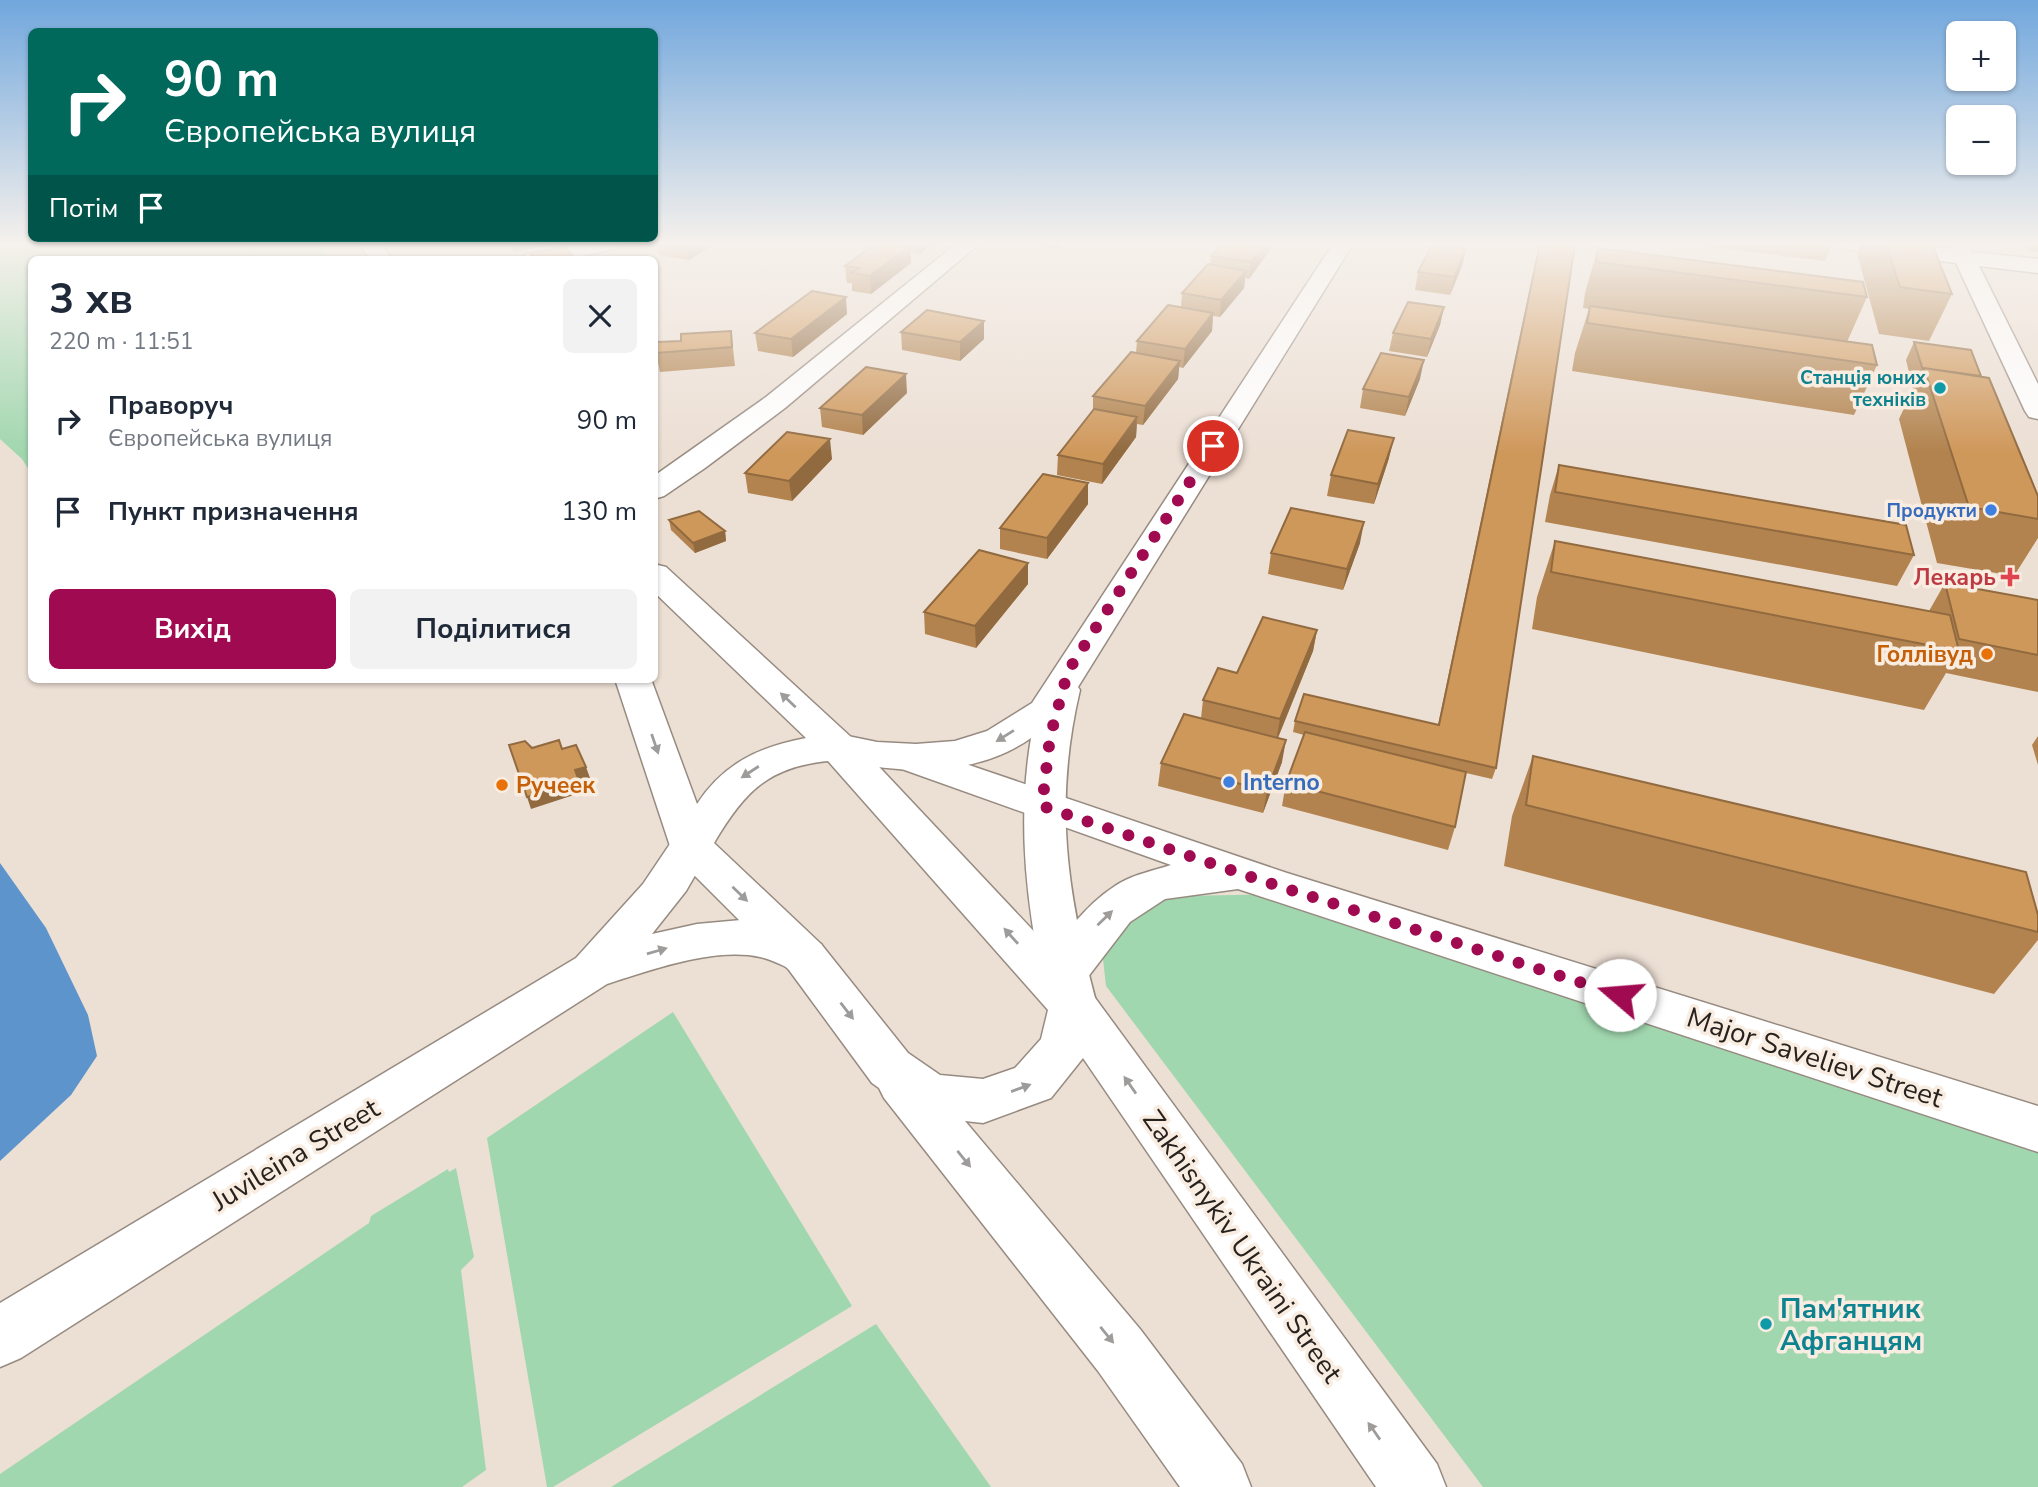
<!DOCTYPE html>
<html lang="uk">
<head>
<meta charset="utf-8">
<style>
	:root { --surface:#fff; --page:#f2f2f3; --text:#1f2937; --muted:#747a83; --accent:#a00a50 }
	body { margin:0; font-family:"Nunito Sans",sans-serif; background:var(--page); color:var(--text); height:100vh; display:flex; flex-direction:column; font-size:26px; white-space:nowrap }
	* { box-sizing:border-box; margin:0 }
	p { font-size:23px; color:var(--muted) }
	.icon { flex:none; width:38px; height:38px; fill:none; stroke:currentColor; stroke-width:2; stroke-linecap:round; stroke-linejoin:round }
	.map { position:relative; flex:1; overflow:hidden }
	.details { position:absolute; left:28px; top:256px; width:630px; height:427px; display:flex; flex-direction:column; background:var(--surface); border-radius:10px; box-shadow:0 2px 5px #0004 }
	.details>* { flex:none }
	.banner { position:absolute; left:28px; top:28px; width:630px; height:214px; border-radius:10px; box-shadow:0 2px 5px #0004; background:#00695c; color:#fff; overflow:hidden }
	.controls { position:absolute; left:1946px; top:21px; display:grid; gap:14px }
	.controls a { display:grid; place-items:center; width:70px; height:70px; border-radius:10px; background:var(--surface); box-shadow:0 2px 5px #0004; font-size:35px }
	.pin { position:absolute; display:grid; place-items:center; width:60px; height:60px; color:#fff; margin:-30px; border:4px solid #fff; border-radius:50%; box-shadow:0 2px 7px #0007 }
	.me { position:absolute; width:77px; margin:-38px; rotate:288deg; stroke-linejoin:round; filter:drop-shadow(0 0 5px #0008) }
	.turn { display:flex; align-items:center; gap:24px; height:147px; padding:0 21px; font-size:32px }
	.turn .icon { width:91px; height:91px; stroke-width:2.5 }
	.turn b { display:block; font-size:49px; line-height:60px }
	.then { display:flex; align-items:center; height:66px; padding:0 21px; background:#0003; gap:14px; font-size:26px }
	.round { display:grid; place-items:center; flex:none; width:74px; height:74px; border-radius:10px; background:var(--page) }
	.head { display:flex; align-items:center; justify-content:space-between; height:119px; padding:0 21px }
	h1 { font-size:42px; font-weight:700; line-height:52px }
	.button { display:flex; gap:14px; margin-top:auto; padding:14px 21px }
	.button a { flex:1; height:80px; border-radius:10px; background:var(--accent); color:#fff; font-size:28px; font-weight:700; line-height:80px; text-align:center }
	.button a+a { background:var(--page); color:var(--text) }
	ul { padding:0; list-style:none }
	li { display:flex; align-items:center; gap:21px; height:91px; padding:0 21px }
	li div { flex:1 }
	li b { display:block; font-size:26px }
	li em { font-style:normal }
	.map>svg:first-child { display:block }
	.green { fill:#a1d7af }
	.water { fill:#5e94cc }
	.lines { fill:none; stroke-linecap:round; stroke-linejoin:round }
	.minor-casing { stroke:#978b81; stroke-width:3 }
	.tertiary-casing { stroke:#978b81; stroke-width:3 }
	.trunk-casing { stroke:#978b81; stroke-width:3 }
	.minor { fill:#fff; fill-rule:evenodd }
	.tertiary { fill:#fff; fill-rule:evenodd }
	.trunk { fill:#fff; fill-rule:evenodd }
	.wall { fill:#b2834e }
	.shaded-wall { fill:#916a40 }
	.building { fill:#cf985b; stroke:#916a40; stroke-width:2 }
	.oneway { fill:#9e9c9a }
	.route { stroke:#a00a50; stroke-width:12; stroke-dasharray:0 21.6 }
	.culture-dot { fill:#0f9aa8; stroke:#f9ece1; stroke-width:2.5 }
	.shop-dot { fill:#3f7fe0; stroke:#f9ece1; stroke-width:2.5 }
	.health-dot { fill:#e0444e; stroke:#f9ece1; stroke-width:2.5 }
	.food-dot { fill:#e8710a; stroke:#f9ece1; stroke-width:2.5 }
	.labels { text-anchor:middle; stroke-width:7; stroke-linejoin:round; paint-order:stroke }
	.far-culture-label { font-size:19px; font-weight:bold; fill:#0d838f; stroke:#f9ece1; text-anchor:end }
	.far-shop-label { font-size:19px; font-weight:bold; fill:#366cbe; stroke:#f9ece1; text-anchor:end }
	.health-label { font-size:23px; font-weight:bold; fill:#be3a42; stroke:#f9ece1; text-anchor:end }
	.food-label { font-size:23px; font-weight:bold; fill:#c56008; stroke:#f9ece1; text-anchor:end }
	.shop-label { font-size:23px; font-weight:bold; fill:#366cbe; stroke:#f9ece1; text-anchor:start }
	.near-street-label { font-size:28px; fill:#27221e; stroke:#f9ece1 }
	.near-culture-label { font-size:28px; font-weight:bold; fill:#0d838f; stroke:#f9ece1; text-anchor:start }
</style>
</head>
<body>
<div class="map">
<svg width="2038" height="1487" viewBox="0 0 2038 1487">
	<rect width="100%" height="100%" fill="#ecdfd4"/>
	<path class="green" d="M0 244H319L330 259H32L31 473 22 459 0 439Z
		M1292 894 2038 1130V1487H1483L1106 986 1101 941 1144 903 1182 896Z
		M673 1012 852 1306 553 1487H547L487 1138Z
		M456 1168 474 1257 461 1270 486 1470 462 1487H0V1474L369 1223 371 1216 448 1169 449 1172Z
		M876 1324 991 1487H611Z"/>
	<path class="water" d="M0 863 46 928 88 1015 97 1056 71 1095 0 1161Z"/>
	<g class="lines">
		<g class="minor-casing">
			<path id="minor" d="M580 244H622L619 248 567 259H523L526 254Z
				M956 244H979L785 408 705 468 664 496 654 499V476L766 397Z
				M1842 244H1905L1950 249 1948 244H1968L1972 252 2038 259V273L1979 266 2038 384V419L2029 417 2025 411 1956 263 1852 250 1845 248Z
				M913 746 1287 873 2038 1106V1152L1238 889 1165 899 1130 922 1081 986 1065 991 1049 986 1042 973C1058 941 1084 906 1115 886 1131 875 1152 871 1171 865L899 768 893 759 899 750Z
				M691 831 706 835 712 846 686 891 652 934 697 924 741 920 771 924 821 944 828 957 821 970 805 975C790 970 775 960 760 957 714 947 651 970 607 984L21 1358 0 1367V1303L576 958 643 884 676 835Z"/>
		</g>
		<g class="tertiary-casing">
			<path id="tertiary" d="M1333 244H1353L1078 687 1080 690C1053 804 1067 894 1097 1005L1090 1019 1073 1024 1056 1019C1046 998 1042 975 1037 952 1024 880 1019 810 1031 738 971 780 891 774 824 756L819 747 824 738 838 734 877 742 916 744 955 741 987 731 1032 703Z"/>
		</g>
		<g class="trunk-casing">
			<path id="trunk" d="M359 244H380L392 259H370Z
				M654 564 666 567 852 738 1090 991 1437 1464 1446 1487H1376L1083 1058 1051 1098 983 1123 965 1121 1140 1329 1242 1464 1251 1487H1180L1098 1371 884 1098 879 1088 872 1083 789 970 676 857 670 846 615 679H651L697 804C724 763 759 747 806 738L654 592ZM828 761 1048 1010 1041 1039 1015 1068 983 1079 940 1075 908 1053 821 944 714 843C744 792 768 767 828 761Z"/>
		</g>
		<use href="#minor" class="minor"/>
		<use href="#tertiary" class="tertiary"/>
		<use href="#trunk" class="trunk"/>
	</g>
	<path class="wall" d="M507 244H549V245L515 252Z
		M657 244H714L689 260 659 255Z
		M875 244H933L920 254 911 252V263L871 294 852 291V283H847L845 266Z
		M1027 244H1062L1057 249Z
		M1222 244H1271L1270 250 1249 279 1245 278 1244 288 1220 317 1213 316 1212 331 1183 368 1179 367 1178 379 1143 425 1137 424 1136 437 1102 484 1057 475 1058 455 1093 411V396L1136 353 1137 341 1181 307 1182 293 1210 265 1211 256Z
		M1539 244 1496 768 1492 779 1466 773 1455 827 1448 850 1282 806 1286 783 1304 735 1293 732 1295 721 1438 725Z
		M1688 244H1832L1825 261Z
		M1861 244H1932L1952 294 1929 341 1879 334 1857 253Z
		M2025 244H2038V252L2029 251Z
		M1598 248 1867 297 1847 342 1877 365 1854 415 1572 371 1575 353 1589 309 1583 308 1585 293Z
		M1466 249 1462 266 1450 295 1415 290 1418 272Z
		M1444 307 1440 325 1427 357 1389 351 1393 333Z
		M847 314 793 357 758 351 755 333Z
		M984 321V339L960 361 902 350 901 332Z
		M731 331 735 366 660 372 656 353 681 341Z
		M1914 342 1981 376 2038 496V538L2014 576 1937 563 1899 419 1913 389 1906 360Z
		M1420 379 1405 416 1360 408 1363 389Z
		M907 393 863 435 822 427 820 408Z
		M1389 458 1374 504 1327 496 1331 475Z
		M832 459 792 501 748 493 745 473Z
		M1559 465 1914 555 1897 586 1545 522 1550 495Z
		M1088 483V504L1047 559 1000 549V528Z
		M669 520 725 531 726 541 695 553 671 530Z
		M1555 541 1929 611 1945 583 2038 600V692L1946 673 1924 710 1532 629 1537 597Z
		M1360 543 1343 590 1268 574 1271 553Z
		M1028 584 976 648 925 634 924 612Z
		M1317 630 1313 651 1278 738 1282 762 1263 813 1158 786 1161 763 1201 718 1203 700 1237 673Z
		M2038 736V765L2032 745Z
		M1533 756 2038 915V940L1994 994 1504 866 1512 816Z"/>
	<path class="shaded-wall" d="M513 244H549V245L515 252Z
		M686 244H714L689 260Z
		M920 244H933L920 254Z
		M1265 244H1271L1270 250 1249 279 1251 262Z
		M910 246 911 263 871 294 870 276Z
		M1466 249 1462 266 1450 295 1454 277Z
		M1246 271 1244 288 1220 317 1221 300Z
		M846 297 847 314 793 357 791 339Z
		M1444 307 1440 325 1427 357 1431 339Z
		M1213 313 1212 331 1183 368 1185 349Z
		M984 321V339L960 361V342Z
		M1424 360 1420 379 1405 416 1409 397Z
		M1180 361 1178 379 1143 425 1145 406Z
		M906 374 907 393 863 435 862 415Z
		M1137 417 1136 437 1102 484 1103 464Z
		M1394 438 1389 458 1374 504 1378 484Z
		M830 439 832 459 792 501 789 481Z
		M1088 483V504L1047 559V538Z
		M1364 522 1360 543 1343 590 1347 569Z
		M725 531 726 541 695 553 693 543Z
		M1028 563V584L976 648 975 626Z
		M1317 630 1313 651 1276 742 1280 719Z
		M1286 740 1282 762 1263 813 1267 791Z
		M586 767 590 778 580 781 583 792 531 809 527 797 575 770Z"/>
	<path class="building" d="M875 244H897L910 246 870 276 851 273 859 268 845 266Z
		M1222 244H1265L1251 262 1211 256Z
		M1540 244H1575L1496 768 1295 721 1304 694 1439 725Z
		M1886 244H1932L1952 294 1900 287Z
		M1432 245 1466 249 1454 277 1418 272Z
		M564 247 576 259H535L530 253Z
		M1598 248 1863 282 1867 297 1596 262Z
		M1208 264 1246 271 1221 300 1182 293Z
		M812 291 846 297 791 339 755 333Z
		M1408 302 1444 307 1431 339 1393 333Z
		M1168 305 1213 313 1185 349 1137 341Z
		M1590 306 1872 345 1877 365 1587 323Z
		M927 310 984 321 960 342 901 332Z
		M731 331 732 347 656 353 657 342 681 341V334Z
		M1914 342 1971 350 1981 376 1924 368 1923 370Z
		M1131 352 1180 361 1145 406 1093 396Z
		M1381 353 1424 360 1409 397 1363 389Z
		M866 367 906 374 862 415 820 408Z
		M1924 368 1989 378 2038 496V519L1969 507Z
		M1094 409 1137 417 1103 464 1058 455Z
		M1348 430 1394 438 1378 484 1331 475Z
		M787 432 830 439 789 481 745 473Z
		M1559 465 1906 525 1914 555 1555 492Z
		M1043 474 1088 483 1047 538 1000 528Z
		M1291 508 1364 522 1347 569 1271 553Z
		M699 511 725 531 693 543 669 520Z
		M1555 541 1950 615 1959 651 1551 572Z
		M979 550 1028 563 975 626 924 612Z
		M1945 583 2038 600V655L1959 639Z
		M1263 617 1317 630 1280 719 1203 700 1218 668 1237 673Z
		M1184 714 1286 740 1267 791 1161 763Z
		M1305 732 1466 772 1455 827 1286 783Z
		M559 740 562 749 576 745 586 767 575 770 579 781 527 797 509 745 525 741 532 748Z
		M1533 756 2026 872 2038 915V932L1526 805Z"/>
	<defs><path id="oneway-solid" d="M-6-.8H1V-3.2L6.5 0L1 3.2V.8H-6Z" transform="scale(1.75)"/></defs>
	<g class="oneway">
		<use href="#oneway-solid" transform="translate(788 700) rotate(-137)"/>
		<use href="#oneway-solid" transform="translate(1005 736) rotate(148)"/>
		<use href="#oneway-solid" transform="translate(655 744) rotate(71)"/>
		<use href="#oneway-solid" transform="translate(750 772) rotate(147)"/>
		<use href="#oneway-solid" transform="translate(740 894) rotate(44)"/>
		<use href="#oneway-solid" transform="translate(1105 918) rotate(-44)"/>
		<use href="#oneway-solid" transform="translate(1011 936) rotate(-132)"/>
		<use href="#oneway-solid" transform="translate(657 951) rotate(-16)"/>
		<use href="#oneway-solid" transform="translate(847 1011) rotate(52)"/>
		<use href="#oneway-solid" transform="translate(1130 1085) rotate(-125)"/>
		<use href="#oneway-solid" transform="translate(1021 1088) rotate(-20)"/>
		<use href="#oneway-solid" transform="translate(964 1159) rotate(51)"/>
		<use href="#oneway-solid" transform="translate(1107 1335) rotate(51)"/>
		<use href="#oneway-solid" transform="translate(1374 1431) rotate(-125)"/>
	</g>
	<linearGradient id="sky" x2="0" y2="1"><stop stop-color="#71a7dd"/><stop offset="0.54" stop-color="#f6f1ec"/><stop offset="1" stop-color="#f6f1ec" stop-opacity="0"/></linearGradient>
	<rect width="2038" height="452" fill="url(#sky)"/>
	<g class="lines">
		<path class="route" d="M1213 446 1068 671 1050 737 1042 806 1272 884 1620 995"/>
	</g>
	<g class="culture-dot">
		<circle cx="1940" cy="388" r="7"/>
		<circle cx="1766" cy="1324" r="7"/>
	</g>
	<g class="shop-dot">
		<circle cx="1991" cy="510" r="7"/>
		<circle cx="1229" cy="782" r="7"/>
	</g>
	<path class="health-dot" d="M2006.5 566.5h7v7h7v7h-7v7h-7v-7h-7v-7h7z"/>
	<g class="food-dot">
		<circle cx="1987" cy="654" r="7"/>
		<circle cx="502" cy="785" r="7"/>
	</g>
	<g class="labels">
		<g class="far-culture-label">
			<text x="1926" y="384">Станція юних<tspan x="1926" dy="22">техніків</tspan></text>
		</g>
		<g class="far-shop-label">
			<text x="1977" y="517">Продукти</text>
		</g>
		<g class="health-label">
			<text x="1996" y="585">Лекарь</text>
		</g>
		<g class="food-label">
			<text x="1973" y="662">Голлівуд</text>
			<text x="516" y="793" text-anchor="start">Ручеек</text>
		</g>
		<g class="shop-label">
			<text x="1243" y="790">Interno</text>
		</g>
		<g class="near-street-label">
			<text transform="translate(1815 1057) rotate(18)" y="10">Major Saveliev Street</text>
			<text transform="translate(295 1154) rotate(-31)" y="10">Juvileina Street</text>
			<text transform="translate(1243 1246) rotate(55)" y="10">Zakhisnykiv Ukraini Street</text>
		</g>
		<g class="near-culture-label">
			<text x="1780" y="1318">Пам'ятник<tspan x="1780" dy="32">Афганцям</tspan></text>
		</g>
	</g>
</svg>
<div class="controls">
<a>+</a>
<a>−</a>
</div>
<div class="pin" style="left:1213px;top:446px;background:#d93025"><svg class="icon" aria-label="arrive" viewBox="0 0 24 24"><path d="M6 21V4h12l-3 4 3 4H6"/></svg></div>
<svg class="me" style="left:1620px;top:995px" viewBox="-20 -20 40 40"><circle r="19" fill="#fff"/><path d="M0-13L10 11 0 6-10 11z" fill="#a00a50"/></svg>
<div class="banner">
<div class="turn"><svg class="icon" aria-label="right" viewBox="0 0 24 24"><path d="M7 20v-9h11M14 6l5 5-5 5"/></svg><div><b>90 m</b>Європейська вулиця</div></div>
<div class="then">Потім<svg class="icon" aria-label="arrive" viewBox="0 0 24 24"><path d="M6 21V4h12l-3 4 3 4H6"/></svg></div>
</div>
<section class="details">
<div class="head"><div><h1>3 хв</h1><p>220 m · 11:51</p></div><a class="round"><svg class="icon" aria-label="close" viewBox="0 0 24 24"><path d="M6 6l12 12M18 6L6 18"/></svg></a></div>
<ul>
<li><svg class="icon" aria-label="right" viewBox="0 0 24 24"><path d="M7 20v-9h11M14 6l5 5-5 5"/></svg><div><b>Праворуч</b><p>Європейська вулиця</p></div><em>90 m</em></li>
<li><svg class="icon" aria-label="arrive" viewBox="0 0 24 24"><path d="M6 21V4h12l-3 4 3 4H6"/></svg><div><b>Пункт призначення</b></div><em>130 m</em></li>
</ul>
<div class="button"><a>Вихід</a><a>Поділитися</a></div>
</section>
</div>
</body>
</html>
